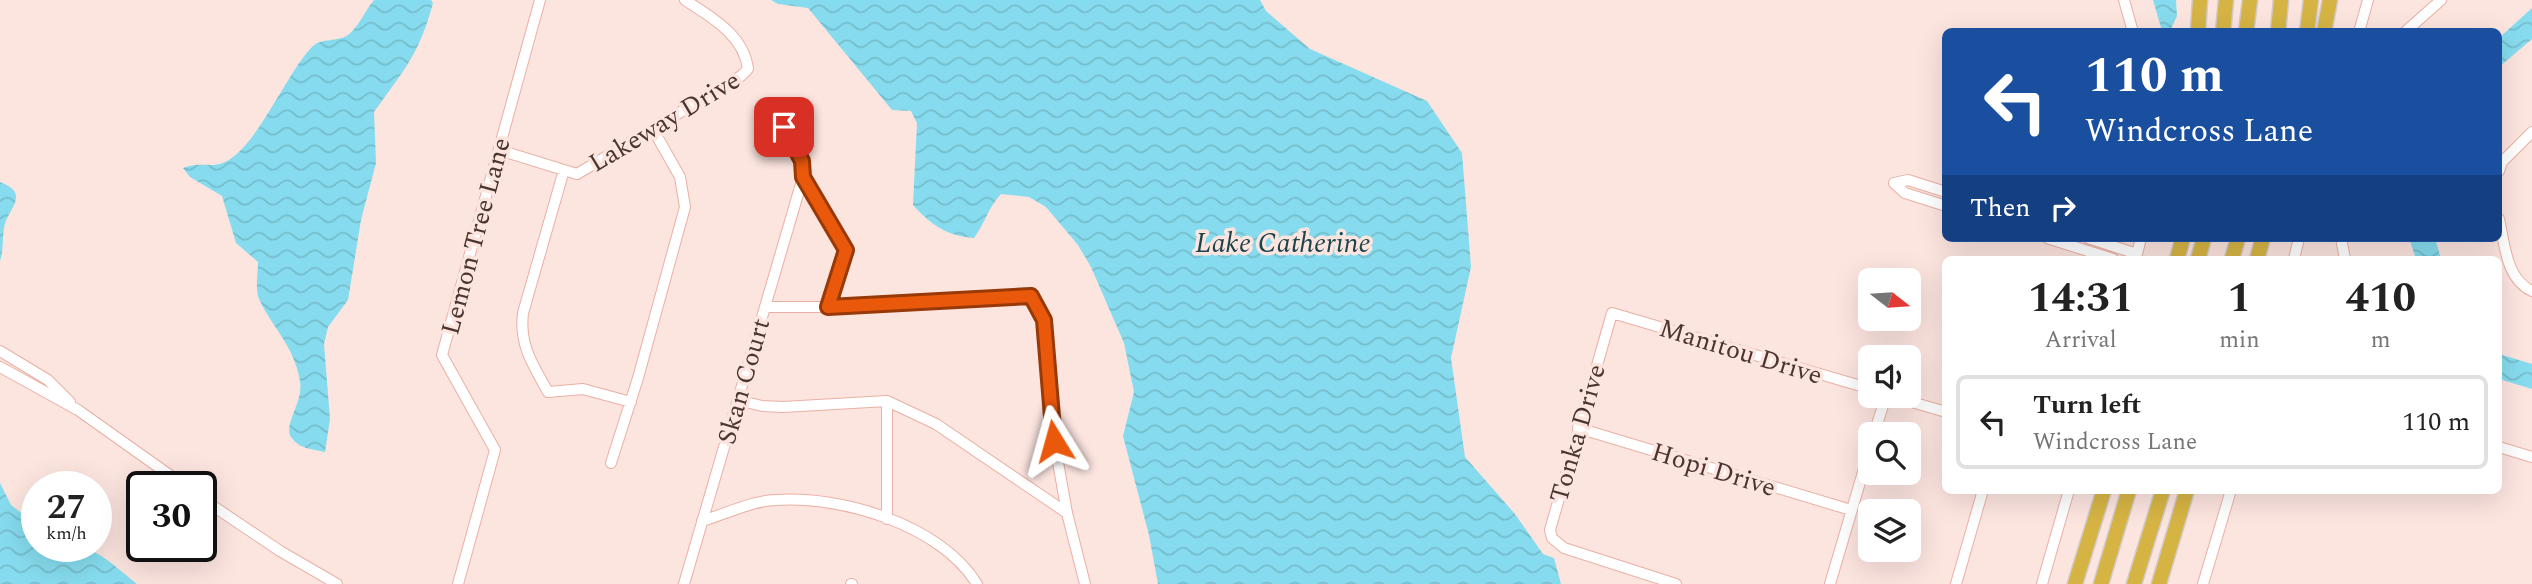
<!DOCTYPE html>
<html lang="en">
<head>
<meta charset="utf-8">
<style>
	:root { --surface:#fff; --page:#f6f6f6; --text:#222; --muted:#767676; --line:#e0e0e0 }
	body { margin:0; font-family:Spectral,serif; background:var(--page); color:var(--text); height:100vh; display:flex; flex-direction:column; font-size:26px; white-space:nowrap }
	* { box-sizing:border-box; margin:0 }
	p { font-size:23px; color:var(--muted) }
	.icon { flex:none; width:38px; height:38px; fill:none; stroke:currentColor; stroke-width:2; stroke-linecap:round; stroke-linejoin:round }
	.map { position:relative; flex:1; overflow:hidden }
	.sheet { position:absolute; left:1942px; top:256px; width:560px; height:238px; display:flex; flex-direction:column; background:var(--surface); border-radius:10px; box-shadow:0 7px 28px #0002 }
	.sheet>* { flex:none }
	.top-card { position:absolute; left:1942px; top:28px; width:560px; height:214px; border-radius:10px; box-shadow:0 7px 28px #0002; background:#1a4fa0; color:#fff; overflow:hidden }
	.needle { width:46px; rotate:107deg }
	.buttons { position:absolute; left:1858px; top:268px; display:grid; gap:14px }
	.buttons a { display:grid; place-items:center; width:63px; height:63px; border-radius:10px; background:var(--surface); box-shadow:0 7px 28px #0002; font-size:35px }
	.speed { position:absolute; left:21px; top:471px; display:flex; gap:14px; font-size:35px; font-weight:700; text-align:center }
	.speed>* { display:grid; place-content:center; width:91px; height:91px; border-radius:50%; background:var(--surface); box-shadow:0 7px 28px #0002; line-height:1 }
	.speed small { font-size:18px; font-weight:400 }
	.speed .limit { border:4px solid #111; border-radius:10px; background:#fff; color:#111 }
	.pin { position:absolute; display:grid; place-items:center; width:60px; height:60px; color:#fff; margin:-30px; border-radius:14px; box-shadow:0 4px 10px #0006 }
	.me { position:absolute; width:77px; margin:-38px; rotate:352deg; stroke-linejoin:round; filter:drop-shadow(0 0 5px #0008) }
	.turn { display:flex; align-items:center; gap:24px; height:147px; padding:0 28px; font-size:32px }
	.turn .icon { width:91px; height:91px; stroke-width:2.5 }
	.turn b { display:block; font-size:49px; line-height:60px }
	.then { display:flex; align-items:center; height:66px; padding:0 28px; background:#0003; gap:14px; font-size:26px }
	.eta { display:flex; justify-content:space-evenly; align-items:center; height:119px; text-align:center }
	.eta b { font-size:42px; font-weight:700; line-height:49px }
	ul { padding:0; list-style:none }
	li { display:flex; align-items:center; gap:21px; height:94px; margin:0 14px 10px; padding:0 14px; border:4px solid var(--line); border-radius:10px }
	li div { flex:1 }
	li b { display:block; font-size:26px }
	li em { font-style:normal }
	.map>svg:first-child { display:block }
	.water { fill:url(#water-waves) }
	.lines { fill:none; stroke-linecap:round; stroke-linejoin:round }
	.minor-casing { stroke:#e9b0a4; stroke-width:12 }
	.highway-casing { stroke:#d0cac9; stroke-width:17 }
	.minor { stroke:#fff; stroke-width:10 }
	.highway { stroke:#d6b444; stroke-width:14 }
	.route-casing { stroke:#983908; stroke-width:18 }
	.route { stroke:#ea580c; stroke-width:12 }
	.labels { text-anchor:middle; stroke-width:7; stroke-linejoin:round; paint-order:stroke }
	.street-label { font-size:26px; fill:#4b3530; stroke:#fce4df }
	.water-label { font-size:28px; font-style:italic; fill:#1c444c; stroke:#fce4df }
</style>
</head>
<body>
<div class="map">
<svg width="2532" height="584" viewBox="0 0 2532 584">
	<defs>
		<pattern id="water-waves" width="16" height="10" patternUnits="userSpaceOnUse" patternTransform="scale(1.75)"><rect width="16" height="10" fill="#86dcee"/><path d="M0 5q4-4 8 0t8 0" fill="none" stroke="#75bdcc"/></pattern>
	</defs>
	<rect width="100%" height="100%" fill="#fce4df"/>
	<path class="water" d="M374 0H431L433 3C419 55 404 70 374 112L376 163 361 220 348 300 328 327 324 344 330 419 325 452C312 449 299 449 291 437 283 424 304 402 300 381 294 345 273 329 259 299 255 290 258 272 258 262L236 243 222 196 190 177 183 168C200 162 209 167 220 164 255 154 286 72 313 46 321 38 338 42 348 35 358 28 366 9 374 0Z
		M771 0H1260L1266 11 1310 49 1427 101 1462 153 1471 267 1451 358 1465 457 1515 514 1543 554 1554 558 1561 584H1158L1149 535 1123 436 1134 392 1124 343 1091 267 1078 245 1046 207 1029 197 1001 194C988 208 985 223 974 238 947 236 931 225 913 205L917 123 911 111 892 110 808 8 778 4Z
		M2153 0H2176L2177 16 2170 31H2162Z
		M2532 8V39L2499 67V38Z
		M0 182C32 194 7 209 4 228 2 239 4 250 0 261Z
		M2409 238H2435L2441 259H2416Z
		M2499 354 2532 364V389L2499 379Z
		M0 483 11 505 37 525V546C96 546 92 547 137 584H0Z"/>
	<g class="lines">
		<g class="minor-casing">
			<path id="minor" d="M2124 0 2133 32
				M2359 32 2368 0
				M2405 32 2441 0
				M499 150 577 174 741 76 748 69C744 35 711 17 685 0
				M564 170 523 313C519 345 533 365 548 392L583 389 631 402
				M2499 171 2502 162 2532 132
				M803 177 846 250 828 307
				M1894 183 1905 193 1946 206
				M1894 183 1908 180 1946 192
				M2499 219C2505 245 2506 279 2532 291
				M2047 238 2113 259
				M2088 238 2137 254
				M2341 238 2345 259
				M2136 258 2141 238
				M2294 259 2299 238
				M765 307H828L1031 296 1044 320 1050 417 1067 513 1085 584
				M0 351 48 380 70 402
				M0 367 78 410 185 486
				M1891 396 1946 412
				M738 400 762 406 783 407 887 401 936 424 1067 513
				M1578 428 1851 510
				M1874 434 1886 396
				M2499 447 2532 457
				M611 463 638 378 685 207 680 177 654 131
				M201 498 280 551 337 584
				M887 519V401
				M702 521C725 514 752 501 775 500 841 495 941 525 977 584
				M458 584 495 450 442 355 540 0
				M684 584 803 177 802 161 784 127
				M851 584H852
				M1676 584 1564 548 1552 538 1550 530 1612 313 1871 389
				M1830 584 1871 445
				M1956 584 1983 490
				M2042 584 2069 490
				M2203 584 2231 490"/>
		</g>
		<g class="highway-casing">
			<path id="highway" d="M2198 32 2200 0
				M2223 32 2226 0
				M2246 32 2250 0
				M2278 32 2281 0
				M2307 32 2311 0
				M2324 32 2330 0
				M2177 259 2183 238
				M2198 259 2204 238
				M2232 259 2238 238
				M2257 259 2263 238
				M2075 584 2104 490
				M2101 584 2129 490
				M2134 584 2163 490
				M2159 584 2187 490"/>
		</g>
		<use href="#minor" class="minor"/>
		<use href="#highway" class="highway"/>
	</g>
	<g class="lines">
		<g class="route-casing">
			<path id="route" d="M784 127 802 161 803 177 846 250 828 307 1031 296 1044 320 1054 441"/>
		</g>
		<use href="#route" class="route"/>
	</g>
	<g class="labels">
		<g class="street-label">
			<text transform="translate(664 121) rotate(-31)" y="9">Lakeway Drive</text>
			<text transform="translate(475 236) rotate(-75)" y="9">Lemon Tree Lane</text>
			<text transform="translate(1741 351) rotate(17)" y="9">Manitou Drive</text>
			<text transform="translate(743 381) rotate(-74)" y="9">Skan Court</text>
			<text transform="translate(1577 433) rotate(-74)" y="9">Tonka Drive</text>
			<text transform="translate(1714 469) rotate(17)" y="9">Hopi Drive</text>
		</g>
		<g class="water-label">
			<text x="1283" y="252">Lake Catherine</text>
		</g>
	</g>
</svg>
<div class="buttons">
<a><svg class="needle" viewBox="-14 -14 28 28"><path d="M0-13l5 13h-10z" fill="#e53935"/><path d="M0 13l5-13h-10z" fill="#767676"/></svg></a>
<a><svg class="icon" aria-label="sound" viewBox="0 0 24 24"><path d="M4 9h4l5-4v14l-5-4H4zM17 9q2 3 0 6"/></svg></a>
<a><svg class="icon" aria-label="search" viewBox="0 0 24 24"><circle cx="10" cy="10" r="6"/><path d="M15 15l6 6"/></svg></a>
<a><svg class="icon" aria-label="layers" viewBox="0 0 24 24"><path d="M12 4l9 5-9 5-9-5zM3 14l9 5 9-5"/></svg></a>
</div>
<div class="speed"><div>27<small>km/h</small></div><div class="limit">30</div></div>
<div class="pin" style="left:784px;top:127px;background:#d93025"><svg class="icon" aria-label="arrive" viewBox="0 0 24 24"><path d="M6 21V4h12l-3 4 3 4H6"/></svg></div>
<svg class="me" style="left:1054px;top:441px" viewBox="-20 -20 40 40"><path d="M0-17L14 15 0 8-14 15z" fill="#ea580c" stroke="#fff" stroke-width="4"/></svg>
<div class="top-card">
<div class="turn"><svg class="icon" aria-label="left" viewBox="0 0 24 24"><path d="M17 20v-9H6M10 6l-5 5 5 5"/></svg><div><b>110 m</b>Windcross Lane</div></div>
<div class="then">Then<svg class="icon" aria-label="right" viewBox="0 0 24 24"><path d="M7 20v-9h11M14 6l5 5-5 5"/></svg></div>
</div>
<section class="sheet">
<div class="eta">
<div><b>14:31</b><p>Arrival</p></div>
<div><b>1</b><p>min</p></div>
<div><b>410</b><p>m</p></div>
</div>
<ul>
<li><svg class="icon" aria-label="left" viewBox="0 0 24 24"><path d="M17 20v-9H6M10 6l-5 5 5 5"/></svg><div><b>Turn left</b><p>Windcross Lane</p></div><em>110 m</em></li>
</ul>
</section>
</div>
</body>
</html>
